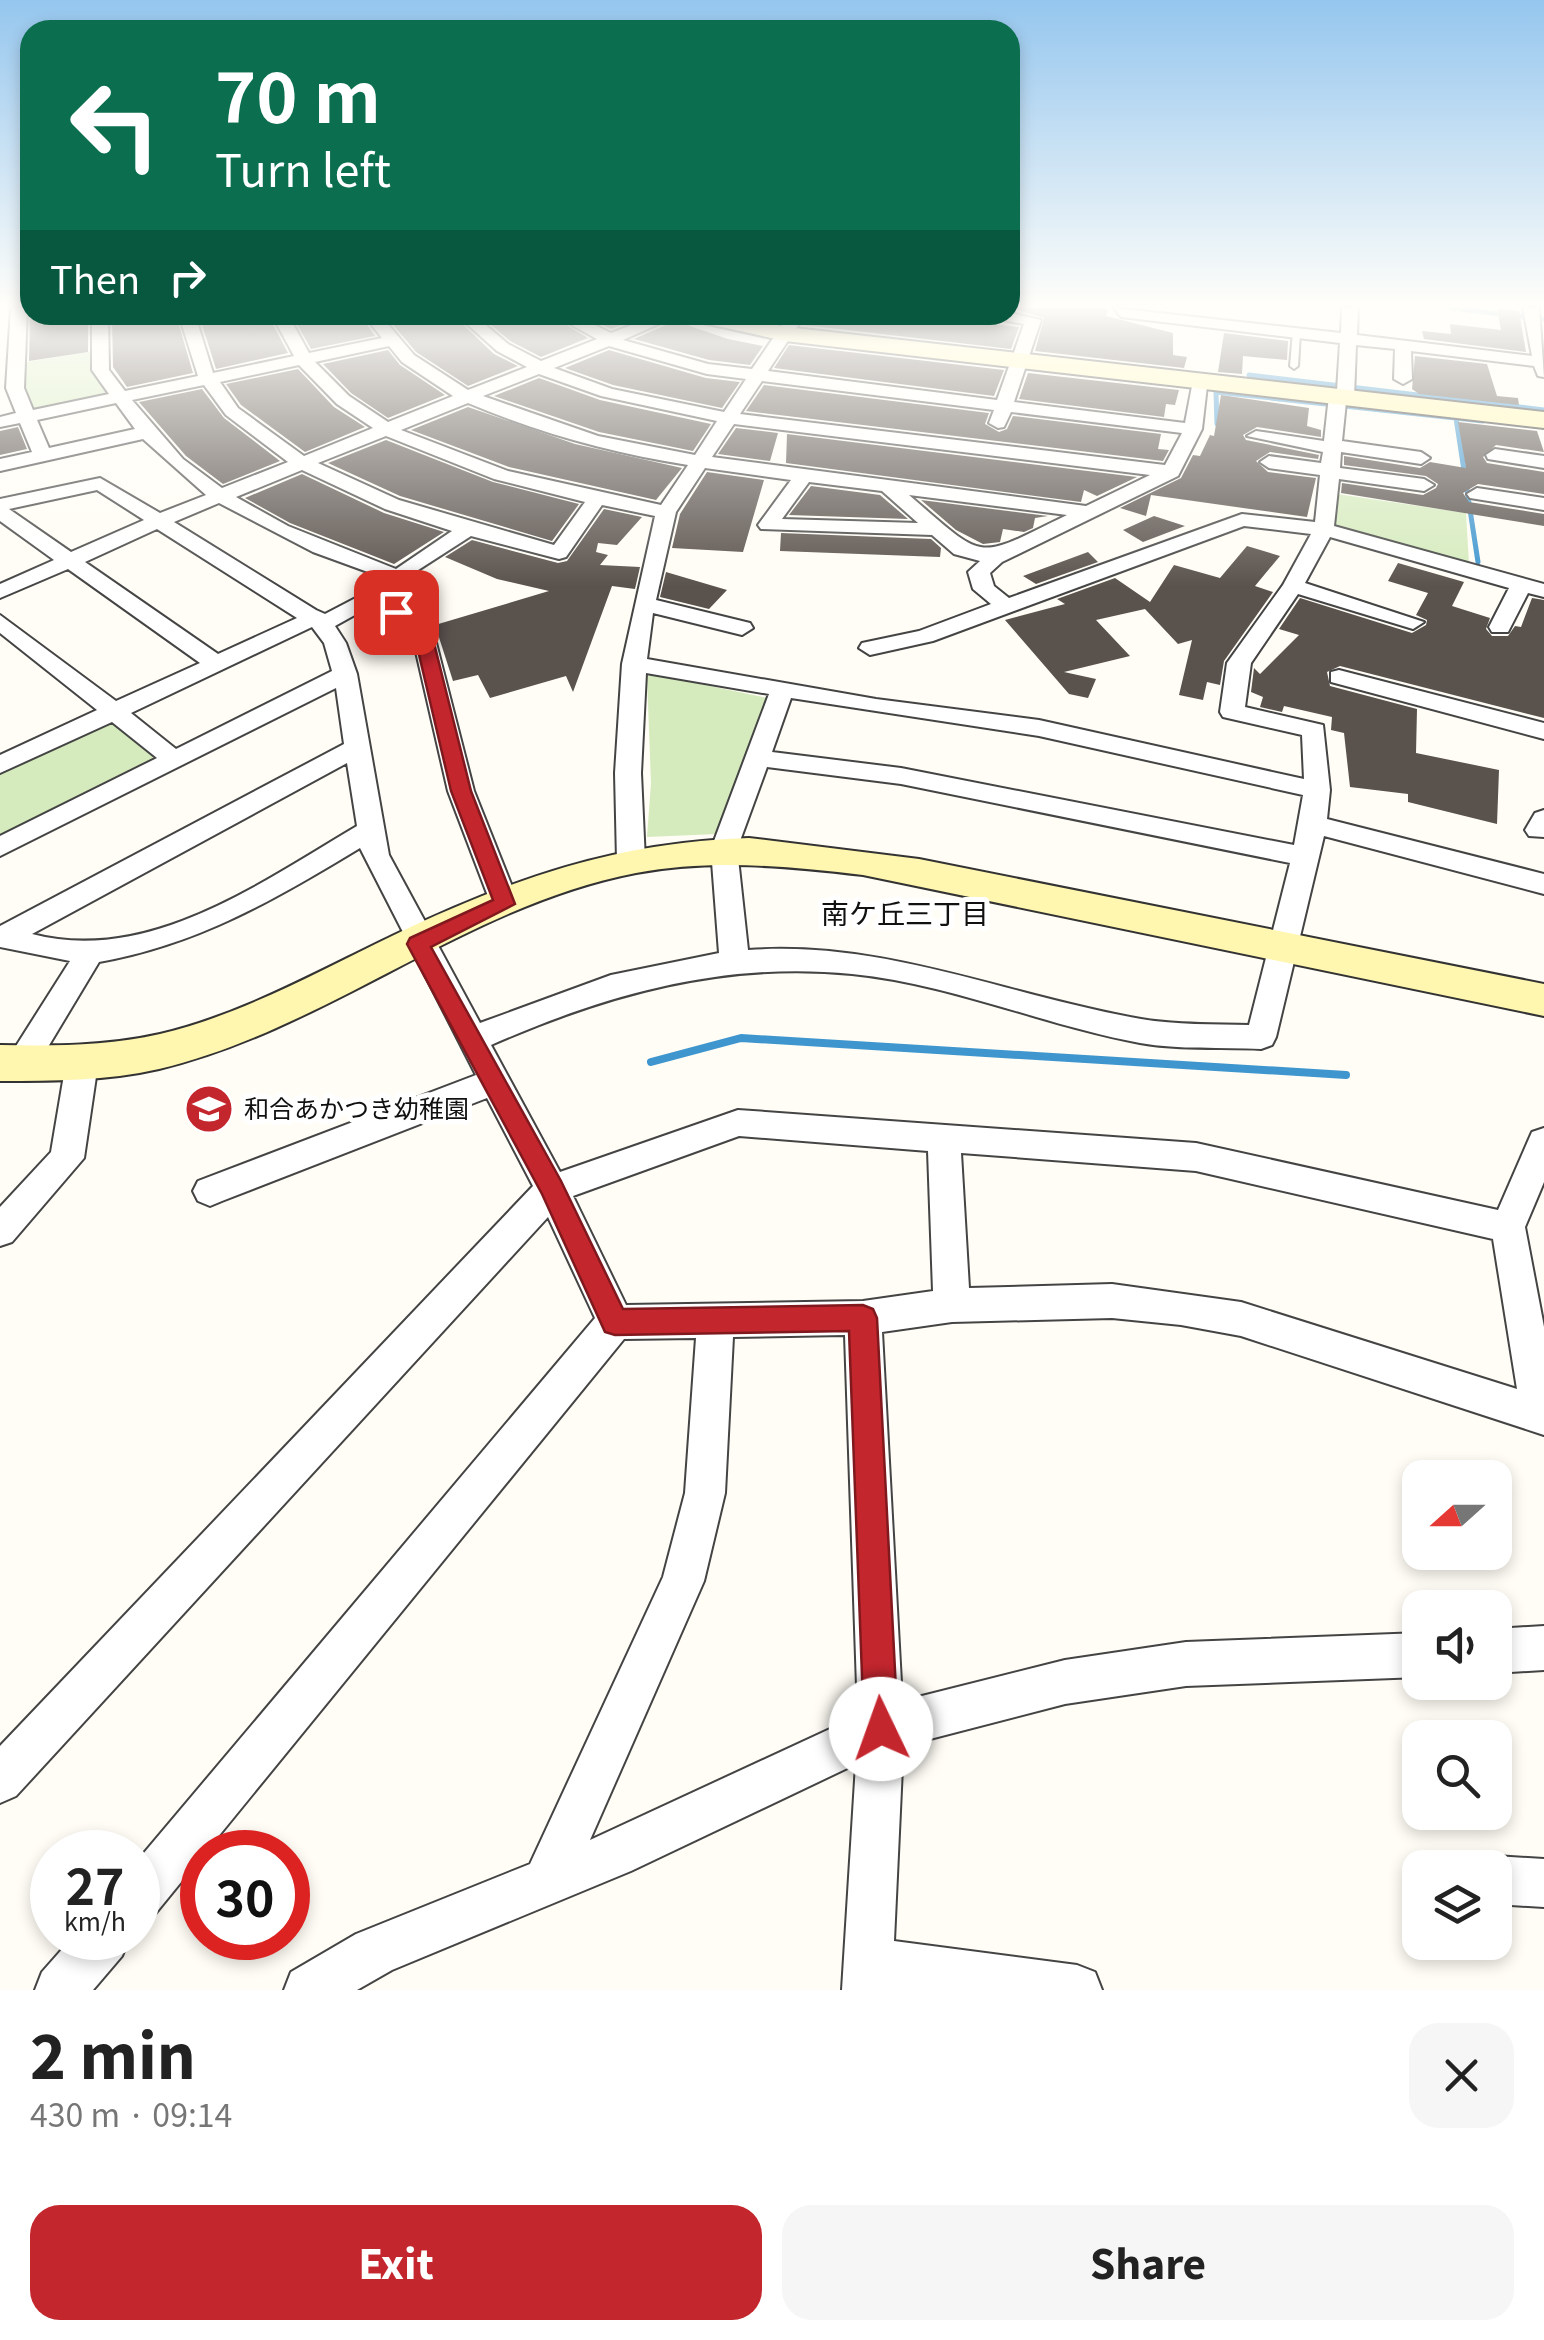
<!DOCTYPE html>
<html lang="en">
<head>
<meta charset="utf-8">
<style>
	:root { --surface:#fff; --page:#f6f6f6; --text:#222; --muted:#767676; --accent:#c4262e }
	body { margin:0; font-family:Georgia,"Noto Sans JP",serif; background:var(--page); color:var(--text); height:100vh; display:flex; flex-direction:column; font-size:38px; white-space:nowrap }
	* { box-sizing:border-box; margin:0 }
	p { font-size:32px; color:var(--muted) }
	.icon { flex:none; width:55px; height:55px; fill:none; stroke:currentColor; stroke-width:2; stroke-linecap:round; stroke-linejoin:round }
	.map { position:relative; height:1990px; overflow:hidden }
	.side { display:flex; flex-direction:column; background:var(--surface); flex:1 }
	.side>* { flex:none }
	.hud { position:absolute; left:20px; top:20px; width:1000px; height:305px; border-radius:30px; box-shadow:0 5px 15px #0003; background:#0b6e4f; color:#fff; overflow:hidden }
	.needle { width:65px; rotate:249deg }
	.fabs { position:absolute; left:1402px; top:1460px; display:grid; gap:20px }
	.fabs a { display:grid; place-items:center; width:110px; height:110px; border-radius:20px; background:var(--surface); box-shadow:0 5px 15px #0003; font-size:50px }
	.speed { position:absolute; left:30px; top:1830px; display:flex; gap:20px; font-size:50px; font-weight:700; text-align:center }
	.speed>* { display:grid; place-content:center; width:130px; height:130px; border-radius:50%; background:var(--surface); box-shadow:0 5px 15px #0003; line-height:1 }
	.speed small { font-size:25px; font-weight:400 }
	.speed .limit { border:15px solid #d22; background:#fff; color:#111 }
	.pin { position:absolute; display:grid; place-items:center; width:85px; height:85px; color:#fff; margin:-42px; border-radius:20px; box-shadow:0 5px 15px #0006 }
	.me { position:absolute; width:110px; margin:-55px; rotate:357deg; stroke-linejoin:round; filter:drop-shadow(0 0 8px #0008) }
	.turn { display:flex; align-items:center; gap:35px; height:210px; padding:0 30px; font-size:45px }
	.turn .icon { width:130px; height:130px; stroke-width:2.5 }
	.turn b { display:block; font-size:70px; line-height:85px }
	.then { display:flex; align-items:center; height:95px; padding:0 30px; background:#0003; gap:20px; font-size:38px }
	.round { display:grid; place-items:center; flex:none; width:105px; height:105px; border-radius:30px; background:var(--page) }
	.head { display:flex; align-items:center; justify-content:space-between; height:170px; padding:0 30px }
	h1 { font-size:60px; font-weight:800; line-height:75px }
	.primary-button { display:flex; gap:20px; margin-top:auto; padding:20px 30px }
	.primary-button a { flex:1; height:115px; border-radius:30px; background:var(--accent); color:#fff; font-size:40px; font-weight:800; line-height:115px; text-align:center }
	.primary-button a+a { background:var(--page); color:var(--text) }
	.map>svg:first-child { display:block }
	.green { fill:#d5ebbd }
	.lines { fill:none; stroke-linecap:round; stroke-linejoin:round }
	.stream-far1 { stroke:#3f96cf; stroke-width:5 }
	.stream { stroke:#3f96cf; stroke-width:8 }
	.building { fill:#5a524d }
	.lane-casing { stroke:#444; stroke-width:4 }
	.street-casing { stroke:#444; stroke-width:4 }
	.secondary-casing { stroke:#333; stroke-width:4 }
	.lane { fill:#fff; fill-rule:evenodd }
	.street { fill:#fff; fill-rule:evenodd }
	.secondary { fill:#fff6b0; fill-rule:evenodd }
	.route { fill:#c4262e; stroke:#7f191e; stroke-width:2.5 }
	.labels { text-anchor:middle; stroke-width:10; stroke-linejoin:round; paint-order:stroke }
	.poi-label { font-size:25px; fill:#111; stroke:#fff; text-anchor:start }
	.neighbourhood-label { font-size:28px; fill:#111; stroke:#fff }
</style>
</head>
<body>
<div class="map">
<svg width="1544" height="1990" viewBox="0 0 1544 1990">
	<rect width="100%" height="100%" fill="#fffdf5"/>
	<path class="green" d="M95 351 98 375 107 395 35 411 22 387 20 363Z
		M1337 494 1466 513 1469 564 1348 533 1334 526Z
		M652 674 768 698 717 834 647 837 651 783 647 677Z
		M108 721H119L164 755 0 840V772Z"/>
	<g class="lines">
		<path class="stream-far1" d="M1451 308 1542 319
			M1249 375 1544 410
			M1456 418 1478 562
			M1217 424 1216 392 1483 421"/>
		<path class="stream" d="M651 1062 741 1038 1346 1075"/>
	</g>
	<path class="building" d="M1010 308H1108L1106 316 1173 333V355L1187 357 1184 368 1035 351 1044 318Z
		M1497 308 1519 311 1526 352 1424 339 1422 331 1451 334 1450 324 1501 330Z
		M39 315H88V352L29 361 30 316Z
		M112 315H176L193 373 127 387 113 367Z
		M199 315H268L288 353 216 369Z
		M292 315H360L375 336 311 349Z
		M385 315H397V319L453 315 494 354 518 366 468 386 416 352Z
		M480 315H550L588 338 541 357 510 341Z
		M583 315H647L611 329Z
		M812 315H921L1019 327 1011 349 804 325Z
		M675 321 728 339 763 346 750 365 709 360 634 339Z
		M1224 333 1288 341 1287 360 1243 356 1242 374 1218 372Z
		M789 345 1004 370 994 396 774 368Z
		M388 350 400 365 445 395 388 418 351 393 323 364Z
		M609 350 706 378 740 382 722 408 613 385 565 368Z
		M1415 356 1487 364 1497 396 1518 398 1519 405 1419 394 1412 389Z
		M298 369 334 407 365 427 305 452 241 405 226 384Z
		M1028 373 1179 390 1175 405 1166 404 1164 417 1019 399Z
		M539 378 600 400 711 424 693 451 599 432 494 396Z
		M764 385 989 413 985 424 999 432 1007 429 1013 416 1161 434 1158 449 1169 450 1163 461 746 411Z
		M202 389 224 418 280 461 223 484 186 456 139 402Z
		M1221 395 1309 408 1307 426 1321 430V437L1257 427 1243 435 1246 440 1319 455 1318 459 1270 452 1256 461 1268 472 1316 478 1307 517 1151 495 1146 516 1120 508 1181 478 1193 455 1200 456 1210 435 1214 436Z
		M468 407 575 444 682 468 656 500 509 467 411 430Z
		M1458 422 1537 431 1544 452 1496 445 1483 457 1487 463 1544 472V494L1478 484 1463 493 1469 502 1544 514V526L1341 493 1342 483 1423 495 1436 488 1438 484 1426 476 1344 465V456L1420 468 1430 462 1466 468Z
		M18 427 27 449 0 455V431Z
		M736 428 778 433 770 461 718 454Z
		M787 434 1137 477 1097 496 1084 490 1081 502 786 463Z
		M386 440 493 482 579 504 552 541 400 496 328 463Z
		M707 472 764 480 743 552 672 548 680 514Z
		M302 474 384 513 444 532 394 564 290 523 245 498Z
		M811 486 880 495 908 519 789 515Z
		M921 500 1048 516 1035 518 1033 528 1024 532 1003 529 1000 542 983 544 956 530Z
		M604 509 642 517 617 545 598 543 596 552 608 555 600 565 640 567 635 589 612 586 573 692 566 676 490 698 478 675 453 681 435 625 549 591 497 579 445 557 472 540 558 563 567 561Z
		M1154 516 1185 526 1143 542 1123 530Z
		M781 533 931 539 941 548 940 557 780 551Z
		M1247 546 1280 556 1255 586 1273 592 1224 661 1220 685 1207 682 1203 700 1179 695 1192 640 1178 644 1145 609 1096 620 1130 656 1064 672 1096 679 1088 698 1069 694 1005 620 1065 604 1057 599 1115 578 1150 602 1174 565 1220 578Z
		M1088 552 1098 562 1036 584 1023 576Z
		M1398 563 1464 582 1452 606 1490 618 1486 629 1492 636H1508L1515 626 1521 627 1532 598 1544 600V718L1340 666 1327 672 1330 686 1417 709 1416 753 1499 770 1497 824 1408 802V794L1350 787 1344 733 1331 730 1332 717 1284 706 1282 712 1260 707 1263 697 1251 692 1254 668 1260 674 1299 635 1279 629 1300 598 1412 633 1426 625 1427 620 1416 615 1428 593 1388 581Z
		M666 572 727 590 709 609 660 597Z"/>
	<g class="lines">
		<g class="lane-casing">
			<path id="lane" d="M1293 331 1300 333 1298 366 1294 369 1290 366Z"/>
		</g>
		<g class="street-casing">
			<path id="street" d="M11 308H27L24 388 33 410 109 394 92 370V315H108L109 370 125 391 198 376 179 315H195L213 373 294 356 272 315H288L309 353 382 338 364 315H380L414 355 468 390 527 367 497 351 457 315H474L508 344 541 361 597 339 554 315H574L611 333 657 315H679L623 340 708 364 752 369 789 315H805L768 371 997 400 1024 324 976 315 1010 313 1041 320 1014 402 1185 423 1193 381 1208 377 1202 429 1178 476 1002 562 990 573 994 586 1009 598 1242 514 1315 522 1320 475 1269 468 1260 462 1269 456 1321 463 1323 452 1247 436 1256 431 1324 441 1329 396 1337 391 1340 343 1121 317 1114 308 1341 333 1342 308H1358L1357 335 1532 356 1523 308H1539L1544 377 1538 376 1534 366 1411 351 1412 379 1403 384 1394 379 1395 349 1356 345 1354 397 1346 402 1342 441 1421 452 1430 458 1421 464 1341 452 1340 468 1424 479 1434 485 1424 491 1339 479 1334 526 1544 584V597L1528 593 1508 632H1492L1489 627 1509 588 1330 537 1305 583 1424 622 1413 629 1298 594 1251 663 1245 707 1323 725 1330 790 1327 819 1544 874V894L1324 836 1276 1037 1272 1045 1261 1049C1221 1047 1180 1050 1140 1043 1043 1025 951 984 852 974 725 961 607 994 491 1045L560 1172 738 1110 1196 1143 1498 1210 1532 1132 1544 1128V1182L1525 1227 1544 1327V1435L1241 1336 1181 1325 1112 1318 952 1322 882 1332 902 1701 1065 1660 1186 1642 1420 1633V1677L1186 1686 1065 1704 903 1746 894 1941 1077 1965 1095 1972 1102 1990H842L856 1764 631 1871 392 1970 357 1990H284L291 1972 356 1934 530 1864 663 1577 685 1493 696 1338 624 1339 155 1914 138 1921V1860L595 1318 548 1217 16 1796 0 1803V1746L533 1186 487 1098 222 1201 210 1206 198 1201 193 1191 198 1181 476 1075 360 848C276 899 197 945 99 962L33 1072 22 1075 11 1072 6 1063 11 1054 70 961 0 947V926L344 744 336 688 0 856V836L157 758 112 722 0 773V755L97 710 0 633V615L116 701 200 663 68 569 0 598V584L54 560 0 521V499L100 478 160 513 206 495 143 439 0 471V459L32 452 20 423 0 427V417L16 413 6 388ZM389 346 402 362 453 396 388 422 349 396 315 362ZM609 346 707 374 746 379 724 412 612 389 554 368ZM299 365 337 404 373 428 304 456 238 408 220 382ZM539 374 601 396 717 421 695 455 598 436 483 396ZM762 381 994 410 989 423 998 428 1004 427 1011 412 1182 433 1165 465 740 414ZM204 385 226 415 288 462 222 488 183 459 132 400ZM116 403 135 429 49 448 37 420ZM468 403C539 433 612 453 688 465L661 505 508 471 401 430ZM734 424 1150 475 1086 506 712 457ZM386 436 494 479 585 502 554 545 399 500 318 463ZM705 468 791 480 758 525 761 529 932 535 954 554 980 561 968 572 973 589 991 604 919 631 862 643 859 648 870 655 933 641 1244 526 1311 534 1283 585 1227 663 1220 712 1223 717 1302 735 1304 779 1039 720 876 699 647 659 653 613 742 635 753 628 750 623 656 600 676 512ZM302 470 385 509 452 531 396 569 288 526 236 497ZM809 482 882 491 918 523 782 519ZM97 490 144 520 71 552 9 509ZM909 495 1067 515C974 560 988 563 909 495ZM219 503 313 552 398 583 471 536 559 559 566 557 602 505 655 516 622 664 615 773 617 861 631 870 645 861 641 773 646 673 769 694 711 849 719 953 611 975 480 1023 389 855 357 674 346 643 335 626 371 606 411 630 448 791 491 904 505 914 519 904 474 791 432 627 371 590 325 614 316 610 174 522ZM157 529 297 618 218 654 85 562ZM312 627 324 643 332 671 176 749 131 713ZM791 698 1039 736 1303 795 1294 845 901 768 772 752ZM347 763 357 826C262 882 148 965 32 934ZM767 767 901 784 1290 863 1249 1025C1213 1024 1176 1025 1141 1019 1008 996 886 940 748 950L737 849ZM739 1136 928 1151 933 1291 863 1301 626 1305 573 1196ZM961 1153 1196 1171 1493 1239 1517 1389 1241 1302 1112 1284 969 1288ZM845 1335 858 1716 590 1840 704 1581 725 1493 733 1337Z
				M1495 449 1544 456V468L1488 459 1486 455Z
				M1477 488 1544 498V510L1470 498 1467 494Z
				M1339 670 1544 723V739L1331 682V672Z
				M1544 810V837L1529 836 1525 830 1535 813Z
				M82 1051 93 1054 98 1063 84 1158 12 1242 0 1246V1207L51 1152 66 1063 71 1054Z
				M1544 1626V1670L1495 1673V1629Z
				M1495 1856 1544 1859V1907L1495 1904V1868H1476Z
				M72 1938H129L122 1956 93 1990H35L42 1972Z"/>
		</g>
		<g class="secondary-casing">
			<path id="secondary" d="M687 315H729L785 327 1544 412V428L785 341 690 320Z
				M749 838 919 859 1544 984V1016L863 875C787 866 711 859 636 873 465 906 327 1029 159 1069 107 1081 53 1081 0 1081V1045C53 1046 107 1046 160 1034 241 1015 317 972 392 936 511 879 616 842 749 838Z"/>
		</g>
		<use href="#lane" class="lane"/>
		<use href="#street" class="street"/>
		<use href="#secondary" class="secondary"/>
	</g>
	<linearGradient id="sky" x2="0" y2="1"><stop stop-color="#95c6ee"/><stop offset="0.52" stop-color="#fffefa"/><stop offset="1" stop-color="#fffefa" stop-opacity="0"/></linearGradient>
	<rect width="1544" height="587" fill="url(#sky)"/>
	<path class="route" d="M390 608H402L430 627 471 791 515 904 431 947 561 1181 623 1309 863 1305 873 1309 877 1318 898 1729 893 1741 881 1746 869 1741 864 1729 849 1331 615 1335 605 1332 542 1194 407 944 410 938 493 900 451 791 413 629 390 615Z"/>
	<defs>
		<g id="school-disc" transform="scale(2.5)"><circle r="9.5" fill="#c4262e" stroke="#fff"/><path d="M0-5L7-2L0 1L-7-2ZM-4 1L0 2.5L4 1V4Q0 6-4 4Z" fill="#fff"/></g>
	</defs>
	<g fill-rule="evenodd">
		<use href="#school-disc" x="209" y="1109"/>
	</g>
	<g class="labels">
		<g class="poi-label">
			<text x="244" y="1118">和合あかつき幼稚園</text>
		</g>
		<g class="neighbourhood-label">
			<text x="905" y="924">南ケ丘三丁目</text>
		</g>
	</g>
</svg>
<div class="fabs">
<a><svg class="needle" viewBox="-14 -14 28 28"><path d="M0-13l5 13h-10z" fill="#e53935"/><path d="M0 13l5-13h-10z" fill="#767676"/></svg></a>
<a><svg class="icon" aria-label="sound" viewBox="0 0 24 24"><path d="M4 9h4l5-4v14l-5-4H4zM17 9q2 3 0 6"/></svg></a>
<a><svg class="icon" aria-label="search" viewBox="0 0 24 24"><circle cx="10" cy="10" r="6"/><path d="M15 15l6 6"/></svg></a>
<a><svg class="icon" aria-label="layers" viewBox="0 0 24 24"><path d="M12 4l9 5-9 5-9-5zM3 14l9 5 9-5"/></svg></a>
</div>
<div class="speed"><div>27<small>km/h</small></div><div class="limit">30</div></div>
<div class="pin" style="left:396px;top:612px;background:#d93025"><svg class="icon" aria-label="arrive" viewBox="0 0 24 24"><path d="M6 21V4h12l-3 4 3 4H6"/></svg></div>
<svg class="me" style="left:881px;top:1729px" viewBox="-20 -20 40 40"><circle r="19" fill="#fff"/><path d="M0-13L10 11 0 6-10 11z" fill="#c4262e"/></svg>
<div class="hud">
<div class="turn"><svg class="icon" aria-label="left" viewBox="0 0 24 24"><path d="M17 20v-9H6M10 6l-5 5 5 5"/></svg><div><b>70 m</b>Turn left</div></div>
<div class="then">Then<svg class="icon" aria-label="right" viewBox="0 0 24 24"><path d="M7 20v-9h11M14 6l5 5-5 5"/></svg></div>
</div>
</div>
<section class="side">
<div class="head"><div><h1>2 min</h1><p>430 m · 09:14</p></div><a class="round"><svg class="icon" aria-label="close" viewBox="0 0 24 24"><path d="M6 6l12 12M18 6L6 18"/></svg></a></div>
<div class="primary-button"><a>Exit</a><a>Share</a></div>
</section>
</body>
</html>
